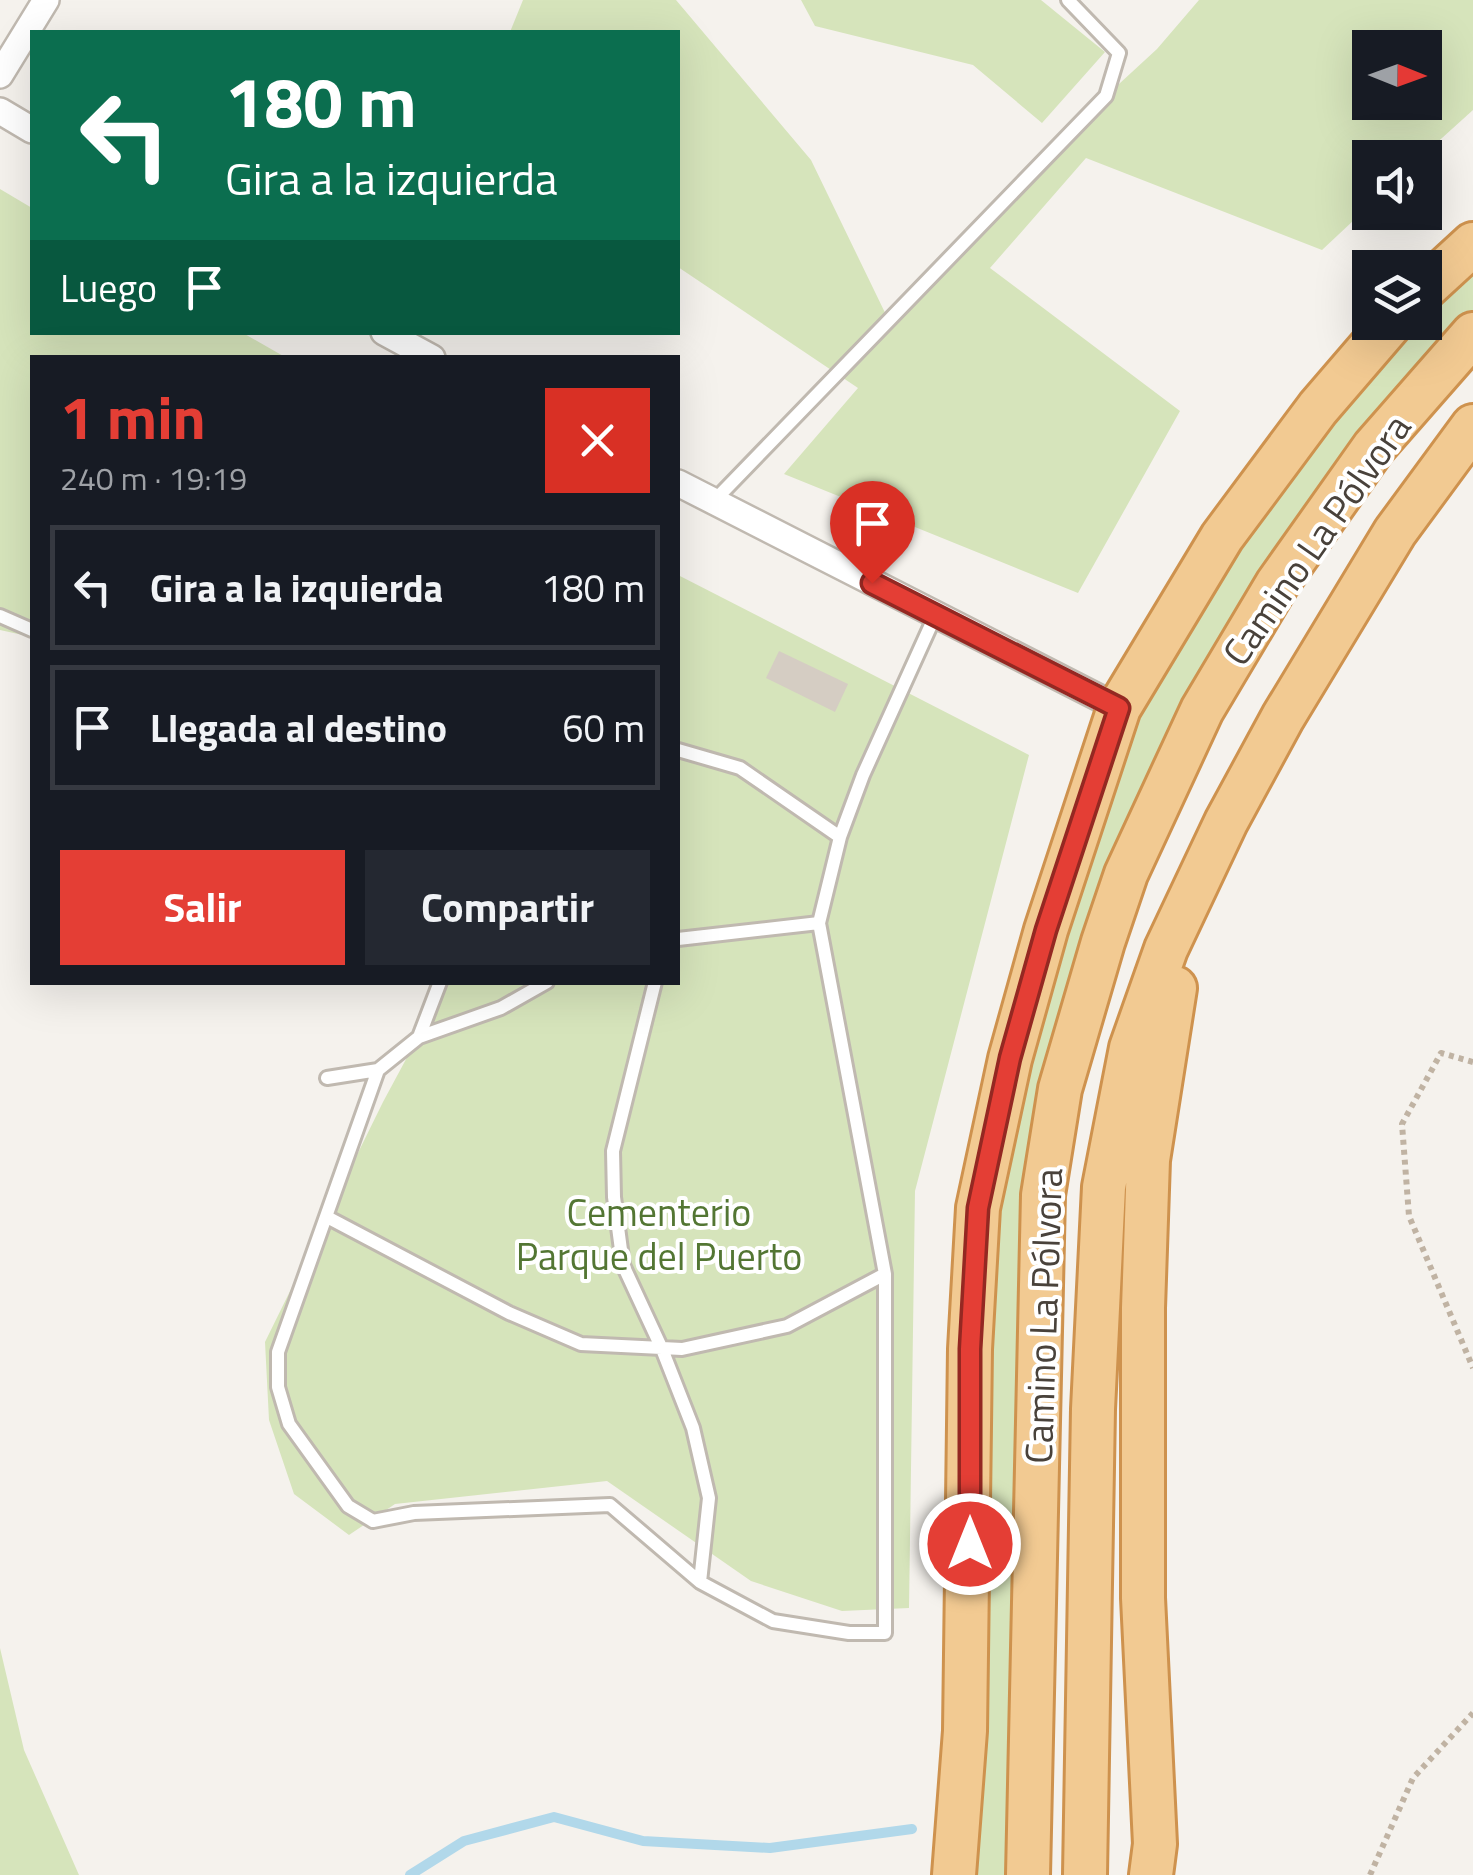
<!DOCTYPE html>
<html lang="es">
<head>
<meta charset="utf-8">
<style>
	:root { --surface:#171b24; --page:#242831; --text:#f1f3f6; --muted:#9ea1a6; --line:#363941; --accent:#e43e35 }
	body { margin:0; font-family:"Titillium Web",sans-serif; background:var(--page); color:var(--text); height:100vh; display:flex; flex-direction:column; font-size:38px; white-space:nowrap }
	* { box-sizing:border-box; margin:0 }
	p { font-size:32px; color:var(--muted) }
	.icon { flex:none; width:55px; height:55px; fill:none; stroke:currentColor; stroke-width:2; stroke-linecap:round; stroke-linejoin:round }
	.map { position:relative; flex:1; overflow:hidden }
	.side { position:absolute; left:30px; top:355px; width:650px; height:630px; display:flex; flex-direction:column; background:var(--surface); border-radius:0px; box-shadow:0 10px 40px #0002 }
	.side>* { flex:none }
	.top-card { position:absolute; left:30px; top:30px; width:650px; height:305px; border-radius:0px; box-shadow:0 10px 40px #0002; background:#0b6e4f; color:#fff; overflow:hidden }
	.needle { width:65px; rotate:91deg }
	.fabs { position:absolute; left:1352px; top:30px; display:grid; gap:20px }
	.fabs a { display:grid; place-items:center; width:90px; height:90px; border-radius:0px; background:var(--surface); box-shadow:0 10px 40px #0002; font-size:50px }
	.pin { position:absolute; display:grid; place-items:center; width:85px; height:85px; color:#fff; margin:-102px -42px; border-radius:50% 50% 50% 0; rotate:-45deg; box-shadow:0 0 10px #0007 }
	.pin .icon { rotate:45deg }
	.me { position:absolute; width:110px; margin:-55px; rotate:0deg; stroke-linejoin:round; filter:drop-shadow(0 0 8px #0008) }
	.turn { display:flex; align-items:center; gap:35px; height:210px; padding:0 30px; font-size:45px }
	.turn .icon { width:130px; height:130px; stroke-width:2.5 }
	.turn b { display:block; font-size:70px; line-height:85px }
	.then { display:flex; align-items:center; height:95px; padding:0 30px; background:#0003; gap:20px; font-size:38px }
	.round { display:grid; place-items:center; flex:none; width:105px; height:105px; border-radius:0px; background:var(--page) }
	.overview { display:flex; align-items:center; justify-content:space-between; height:170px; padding:0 30px }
	h1 { font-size:60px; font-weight:700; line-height:75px; color:var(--accent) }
	.cta { display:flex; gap:20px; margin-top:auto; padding:20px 30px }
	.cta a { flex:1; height:115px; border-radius:0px; background:var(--accent); color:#fff; font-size:40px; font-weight:700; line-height:115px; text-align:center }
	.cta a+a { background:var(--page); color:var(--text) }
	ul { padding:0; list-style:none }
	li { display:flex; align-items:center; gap:30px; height:125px; margin:0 20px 15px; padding:0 10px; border:5px solid var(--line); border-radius:0px }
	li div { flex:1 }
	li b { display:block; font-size:38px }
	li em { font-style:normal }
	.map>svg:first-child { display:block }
	.green { fill:#d6e4bb; fill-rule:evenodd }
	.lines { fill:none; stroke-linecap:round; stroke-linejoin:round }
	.stream { stroke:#b1d8ea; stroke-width:10 }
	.building { fill:#d5cdc3 }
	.service-casing { stroke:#c0b9b0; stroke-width:18 }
	.minor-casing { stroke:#c0b9b0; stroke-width:30 }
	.trunk-casing { stroke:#ce924e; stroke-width:48 }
	.path { stroke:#c0b3a3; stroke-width:6; stroke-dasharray:5 5; stroke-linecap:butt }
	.service { stroke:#fff; stroke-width:12 }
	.minor { stroke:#fff; stroke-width:25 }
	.trunk { stroke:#f2ca92; stroke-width:42 }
	.route-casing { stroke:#942822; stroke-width:25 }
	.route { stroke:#e43e35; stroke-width:18 }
	.labels { text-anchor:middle; stroke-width:8; stroke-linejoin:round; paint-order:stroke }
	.street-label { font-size:38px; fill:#49423b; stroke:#fff }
	.park-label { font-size:38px; fill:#537633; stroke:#fff }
</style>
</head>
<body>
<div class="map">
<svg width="1473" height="1875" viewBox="0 0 1473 1875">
	<rect width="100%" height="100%" fill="#f5f2ed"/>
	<path class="green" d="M523 0H676L811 160 890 323 1057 141 1157 49 1199 0H1473V110L1421 157 1370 158V205L1322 250 1086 158 990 268 1180 411 1078 593 784 474 858 388 678 267V32H510ZM1370 48H1425V102H1370Z
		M801 0H1041L1105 52 1042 123 973 65 815 26Z
		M0 189 32 208V332L243 333 285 357 32 358V637L0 630Z
		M1473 270V310L1451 332 1338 470 1057 1055 1008 1875H972L981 1784 995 1207 1068 902 1139 720 1243 542 1313 445 1417 323 1425 322V313L1430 307Z
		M678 575 1029 755 915 1191 909 1608 842 1611 751 1581 607 1481 395 1504 349 1535 294 1494 269 1420 265 1342 383 1102 447 983 678 982Z
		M0 1648 24 1750 79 1875H0Z"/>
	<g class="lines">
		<path class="stream" d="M410 1875 464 1841 554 1817 643 1841 770 1848 912 1829"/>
	</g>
	<path class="building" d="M779 651 848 684 835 712 766 678Z"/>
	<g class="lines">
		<g class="service-casing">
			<path id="service" d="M713 502 1106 96 1119 53 1068 0
				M0 616 32 630
				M678 750 740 768 840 837
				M678 939 819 923
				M655 982 613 1151 614 1197 623 1265 662 1349 693 1428 709 1498 700 1582
				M419 1037 440 982
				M378 1070 278 1352V1387L289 1424 348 1506 373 1521 414 1513 610 1505 700 1582 773 1621 849 1633H885V1274L819 923 840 837 863 775 935 616
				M327 1078 378 1070 419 1037 501 1008 547 982
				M327 1217 509 1313 581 1344 682 1349 787 1326 885 1274"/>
		</g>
		<g class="minor-casing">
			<path id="minor" d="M0 75 46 0
				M0 111 32 130
				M384 332 432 358
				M678 483 1119 708"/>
		</g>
		<g class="trunk-casing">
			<path id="trunk" d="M1425 288 1473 244
				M954 1875 965 1731 970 1349 978 1208 1010 1059 1046 930 1119 708 1222 537 1318 408 1392 322
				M1028 1875 1043 1195 1060 1089 1103 942 1126 874 1202 710 1277 584 1374 447 1473 334
				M1085 1875 1093 1409 1104 1187 1131 1048 1166 949 1226 822 1283 717 1395 532 1473 426
				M1151 1875 1155 1844 1143 1598V1308L1148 1160 1175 988"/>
		</g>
		<path class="path" d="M1473 1062 1441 1053 1402 1124 1409 1216 1473 1368
			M1370 1875 1413 1778 1473 1713"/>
		<use href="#service" class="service"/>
		<use href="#minor" class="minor"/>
		<use href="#trunk" class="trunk"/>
	</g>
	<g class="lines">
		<g class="route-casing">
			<path id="route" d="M872 583 1119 708 1046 930 1010 1058 978 1208 970 1349V1544"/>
		</g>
		<use href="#route" class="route"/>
	</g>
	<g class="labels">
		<g class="street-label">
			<text transform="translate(1317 540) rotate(-55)" y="13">Camino La Pólvora</text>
			<text transform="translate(1044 1316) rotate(-88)" y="13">Camino La Pólvora</text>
		</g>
		<g class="park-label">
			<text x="659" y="1226">Cementerio<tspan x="659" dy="44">Parque del Puerto</tspan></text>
		</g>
	</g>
</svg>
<div class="fabs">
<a><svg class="needle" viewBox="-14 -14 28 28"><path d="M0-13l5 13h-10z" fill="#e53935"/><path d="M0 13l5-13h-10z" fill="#9ea1a6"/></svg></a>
<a><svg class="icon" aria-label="sound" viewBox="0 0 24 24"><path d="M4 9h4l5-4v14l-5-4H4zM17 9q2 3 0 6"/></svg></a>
<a><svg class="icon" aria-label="layers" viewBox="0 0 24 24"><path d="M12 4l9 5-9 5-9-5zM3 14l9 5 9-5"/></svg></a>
</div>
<div class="pin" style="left:872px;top:583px;background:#d93025"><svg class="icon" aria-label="arrive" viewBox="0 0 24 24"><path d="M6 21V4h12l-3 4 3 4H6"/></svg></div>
<svg class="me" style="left:970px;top:1544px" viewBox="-20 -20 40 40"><circle r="17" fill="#e43e35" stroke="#fff" stroke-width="3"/><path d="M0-11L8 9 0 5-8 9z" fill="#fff"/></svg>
<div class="top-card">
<div class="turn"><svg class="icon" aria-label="left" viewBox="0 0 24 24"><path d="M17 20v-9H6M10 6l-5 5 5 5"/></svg><div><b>180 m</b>Gira a la izquierda</div></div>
<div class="then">Luego<svg class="icon" aria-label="arrive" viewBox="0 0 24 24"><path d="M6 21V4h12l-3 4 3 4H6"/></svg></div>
</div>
<section class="side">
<div class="overview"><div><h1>1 min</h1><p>240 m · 19:19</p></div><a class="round" style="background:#d93025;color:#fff"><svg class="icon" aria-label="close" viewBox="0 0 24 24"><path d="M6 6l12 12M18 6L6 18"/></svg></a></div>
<ul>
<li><svg class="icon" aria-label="left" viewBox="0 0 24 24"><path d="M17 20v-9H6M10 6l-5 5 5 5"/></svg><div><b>Gira a la izquierda</b></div><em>180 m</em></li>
<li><svg class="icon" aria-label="arrive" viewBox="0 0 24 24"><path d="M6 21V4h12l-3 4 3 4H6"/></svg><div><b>Llegada al destino</b></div><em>60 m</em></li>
</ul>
<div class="cta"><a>Salir</a><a>Compartir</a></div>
</section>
</div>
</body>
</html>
